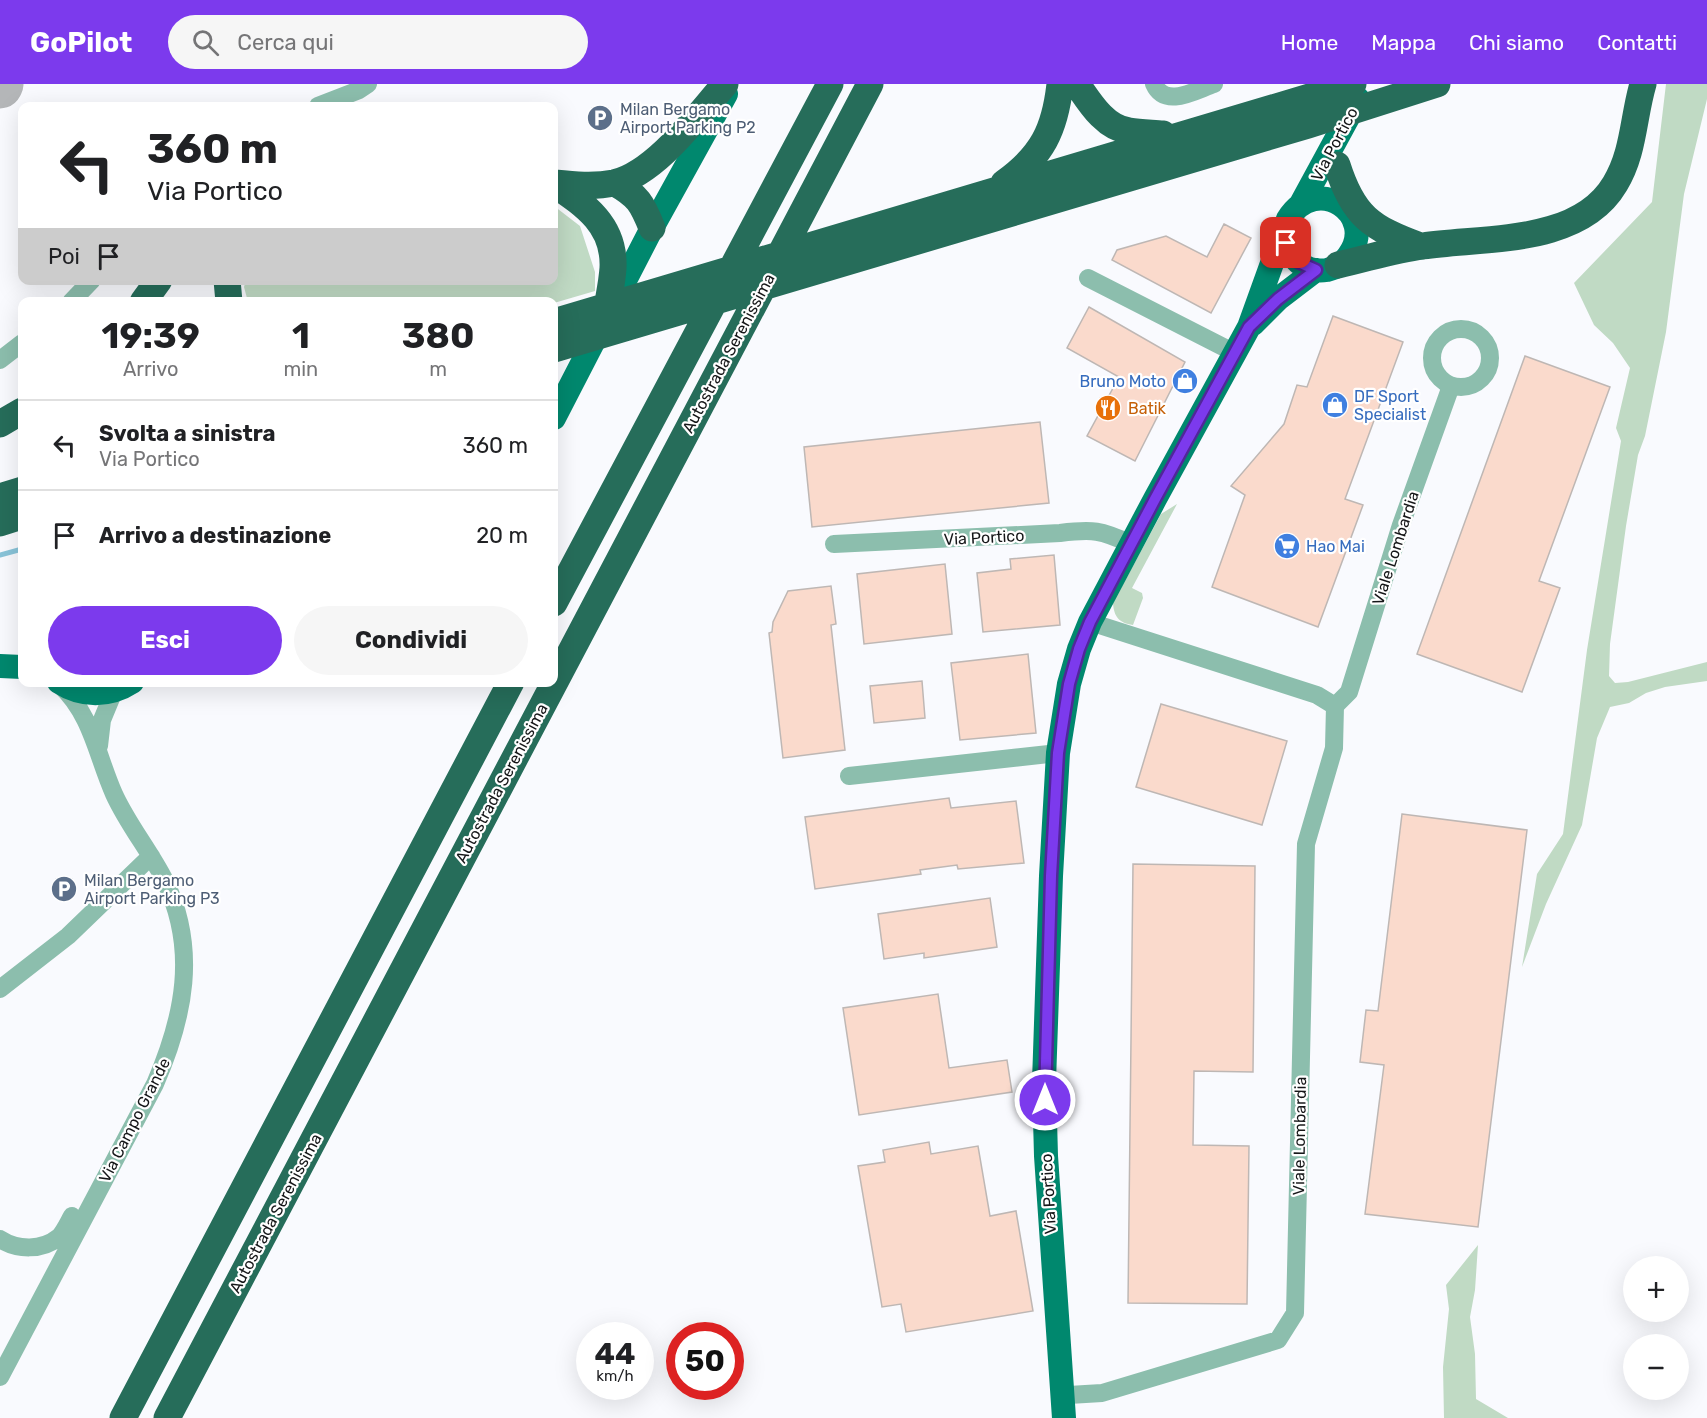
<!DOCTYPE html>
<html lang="it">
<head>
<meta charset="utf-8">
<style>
	:root { --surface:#fff; --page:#f6f6f6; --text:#202124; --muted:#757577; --line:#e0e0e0; --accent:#7c3aed }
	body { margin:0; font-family:Rubik,sans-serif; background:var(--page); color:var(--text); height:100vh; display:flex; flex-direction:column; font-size:22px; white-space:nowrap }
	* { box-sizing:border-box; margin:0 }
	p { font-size:20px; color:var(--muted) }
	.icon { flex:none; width:33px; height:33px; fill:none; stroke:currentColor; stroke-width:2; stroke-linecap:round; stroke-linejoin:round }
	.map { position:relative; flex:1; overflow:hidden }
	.drawer { position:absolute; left:18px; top:213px; width:540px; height:390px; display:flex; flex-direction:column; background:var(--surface); border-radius:12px; box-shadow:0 6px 24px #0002 }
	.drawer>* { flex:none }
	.banner { position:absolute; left:18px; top:18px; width:540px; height:183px; border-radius:12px; box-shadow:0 6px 24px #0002; background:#fff; color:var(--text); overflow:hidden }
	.tools { position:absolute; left:1623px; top:1172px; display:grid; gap:12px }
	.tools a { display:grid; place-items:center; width:66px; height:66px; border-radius:50%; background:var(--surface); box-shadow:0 6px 24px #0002; font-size:30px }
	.speed { position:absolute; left:576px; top:1238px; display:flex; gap:12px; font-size:30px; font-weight:700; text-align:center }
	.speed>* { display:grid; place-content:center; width:78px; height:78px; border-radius:50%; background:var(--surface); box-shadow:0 6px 24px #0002; line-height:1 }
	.speed small { font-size:15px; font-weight:400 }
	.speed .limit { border:9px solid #d22; background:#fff; color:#111 }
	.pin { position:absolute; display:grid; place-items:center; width:51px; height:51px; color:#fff; margin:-26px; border-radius:12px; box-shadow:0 3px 9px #0006 }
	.me { position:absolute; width:66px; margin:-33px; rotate:0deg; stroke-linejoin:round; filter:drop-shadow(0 0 4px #0008) }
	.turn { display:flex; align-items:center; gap:21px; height:126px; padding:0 30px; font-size:27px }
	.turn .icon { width:78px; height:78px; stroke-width:2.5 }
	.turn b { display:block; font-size:42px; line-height:51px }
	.then { display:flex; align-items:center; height:57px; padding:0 30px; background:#0003; gap:12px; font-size:22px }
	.eta { display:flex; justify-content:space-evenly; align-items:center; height:102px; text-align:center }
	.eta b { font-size:36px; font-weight:700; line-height:42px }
	.cta { display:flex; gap:12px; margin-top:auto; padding:12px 30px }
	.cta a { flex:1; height:69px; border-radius:36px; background:var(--accent); color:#fff; font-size:24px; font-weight:700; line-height:69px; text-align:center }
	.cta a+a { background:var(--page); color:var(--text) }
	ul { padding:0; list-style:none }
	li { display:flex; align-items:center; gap:18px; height:90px; padding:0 30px; border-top:2px solid var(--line) }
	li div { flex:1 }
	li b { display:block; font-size:22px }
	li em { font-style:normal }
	header { display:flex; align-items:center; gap:36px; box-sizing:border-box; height:84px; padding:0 30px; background:var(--accent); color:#fff }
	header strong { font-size:28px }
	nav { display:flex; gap:33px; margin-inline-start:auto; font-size:21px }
	.search { width:420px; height:54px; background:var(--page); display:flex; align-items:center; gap:15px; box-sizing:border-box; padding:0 21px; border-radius:33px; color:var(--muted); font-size:22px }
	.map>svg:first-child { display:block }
	.green { fill:#c0dac4 }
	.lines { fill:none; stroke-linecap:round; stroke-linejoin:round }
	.stream { stroke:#89c4d9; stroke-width:5 }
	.taxiway { stroke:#b4b6b8; stroke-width:45 }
	.building { fill:#fadacc; stroke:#beb7b4; stroke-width:1.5 }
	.minor { stroke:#8cbead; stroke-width:18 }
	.major { stroke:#00886e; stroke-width:24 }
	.highway { stroke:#266d5a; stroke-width:27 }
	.route-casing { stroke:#51269a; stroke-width:15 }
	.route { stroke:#7c3aed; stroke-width:10 }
	.labels { text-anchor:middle; stroke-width:4.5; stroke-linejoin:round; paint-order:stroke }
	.service-label { font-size:16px; fill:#4e5e75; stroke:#fff; text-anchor:start }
	.street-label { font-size:16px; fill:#151618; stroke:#fff }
	.shop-label { font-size:16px; fill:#366cbe; stroke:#fff; text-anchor:start }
	.food-label { font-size:16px; fill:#c56008; stroke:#fff; text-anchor:start }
</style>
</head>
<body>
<header>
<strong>GoPilot</strong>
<div class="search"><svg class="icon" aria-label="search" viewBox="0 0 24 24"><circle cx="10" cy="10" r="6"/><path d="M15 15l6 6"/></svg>Cerca qui</div>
<nav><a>Home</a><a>Mappa</a><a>Chi siamo</a><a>Contatti</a></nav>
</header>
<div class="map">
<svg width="1707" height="1334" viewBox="0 0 1707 1334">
	<rect width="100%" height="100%" fill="#f9fafe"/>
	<path class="green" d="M1666 0H1707V15L1684 110 1666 248 1645 352 1638 371 1626 442 1610 560 1609 592 1615 599 1628 598 1707 578V597L1665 603 1646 609 1629 619 1610 623 1597 654 1582 741 1546 820 1522 883 1537 790 1563 750 1587 566 1621 357 1616 344 1630 284 1613 259 1594 241 1574 199 1652 118Z
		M554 122 580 142 595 188V207L554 219 248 218 244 203 246 196H554Z
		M1177 420 1132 504 1142 509 1143 514 1133 541C1119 539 1114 533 1113 519L1161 430Z
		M1478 1161 1475 1206 1470 1233 1475 1270 1476 1315 1508 1334H1444L1443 1283 1449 1225 1446 1201Z"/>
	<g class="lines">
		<path class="stream" d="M0 471 22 465"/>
		<path class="taxiway" d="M0 2 1 0"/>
	</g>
	<path class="building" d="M1224 140 1251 154 1211 229 1112 176 1117 166 1166 152 1207 173Z
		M1089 223 1185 278 1135 377 1087 352 1119 293 1067 264Z
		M1333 232 1403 258 1345 415 1363 421 1318 543 1212 503 1245 411 1231 402 1284 340 1297 301 1307 303Z
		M1525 272 1610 303 1539 497 1560 504 1522 608 1417 570Z
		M1040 338 1049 419 812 443 804 363Z
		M1054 471 1060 541 983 548 977 489 1011 485 1010 475Z
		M945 480 952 550 864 560 857 490Z
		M831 502 836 540 831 541 845 666 783 674 769 549 772 548 773 538 788 507Z
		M1028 570 1036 649 960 656 951 579Z
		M922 597 925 634 874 639 870 602Z
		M1161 620 1287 657 1262 741 1136 703Z
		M949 714 951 724 1016 717 1024 779 958 785 957 781 920 786 921 790 815 805 805 733Z
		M1402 730 1527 746 1478 1143 1365 1130 1384 981 1360 978 1366 926 1378 927Z
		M1133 780 1255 782 1253 988 1194 987 1193 1061 1249 1062 1247 1220 1128 1219Z
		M990 814 997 863 924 874V869L884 875 878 830Z
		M938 910 949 984 1007 976 1012 1008 859 1031 843 924Z
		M929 1058 931 1070 978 1062 990 1132 1016 1127 1033 1227 906 1248 901 1220 882 1223 858 1082 885 1078 883 1066Z"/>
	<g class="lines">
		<path class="minor" d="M1154 0C1165 25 1196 6 1214 0
			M318 22 359 6 368 0
			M1088 194 1235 269
			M71 218 92 196
			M1432 274a29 29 0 1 1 58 0a29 29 0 1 1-58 0Z
			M0 276 22 259
			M834 460 1060 449C1093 445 1101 446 1131 460
			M1090 538 1317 611 1335 622
			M99 662 102 636 114 607
			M849 692 1058 669
			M0 905 68 852 151 772
			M0 1155C17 1166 42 1167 59 1153 64 1148 68 1139 72 1132
			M0 1293 155 1000C184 933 198 866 165 797 150 767 128 741 114 710 97 672 92 631 60 601
			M1061 1309 1069 1311 1102 1309 1278 1256 1295 1229 1306 760 1334 664 1335 622 1349 608 1401 441 1451 302"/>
		<path class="major" d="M1301 120 1358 15
			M1253 240 1278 215 1316 186
			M554 334 652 144 726 10
			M0 582 22 583
			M59 598C82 613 109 613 132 598
			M1064 1334 1046 1072 1044 998 1051 792 1058 669 1069 600 1079 565 1090 538 1155 415 1249 243 1288 135C1317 88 1378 131 1349 171 1344 179 1336 184 1327 186 1301 190 1287 170 1285 148"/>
		<path class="highway" d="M1077 0C1090 19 1105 44 1129 47 1140 49 1152 49 1163 50
			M1337 81C1353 132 1371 144 1420 162
			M554 99C574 101 594 103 614 99 656 89 697 32 725 0
			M615 99C638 112 642 119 652 144
			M1004 99C1042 72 1055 46 1060 0
			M554 100C585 121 615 141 613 184 612 200 608 216 606 231
			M1338 181C1366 175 1395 165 1423 162 1485 153 1579 161 1615 100 1634 69 1633 34 1643 0
			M227 196 229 218
			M143 218 159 196
			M554 238 1353 0
			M554 265 1308 41 1437 0
			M0 340 22 327
			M0 413 22 406
			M0 439 22 432
			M554 519 830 0
			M123 1334 511 598
			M167 1334 870 0"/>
	</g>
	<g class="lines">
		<g class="route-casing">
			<path id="route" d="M1045 1016 1051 792 1058 669 1069 600 1079 565 1090 538 1155 415 1249 243 1278 215 1316 186 1296 177 1286 159"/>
		</g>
		<use href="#route" class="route"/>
	</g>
	<defs>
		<g id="parking-disc" transform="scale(1.35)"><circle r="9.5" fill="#5c6f8a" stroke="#fff"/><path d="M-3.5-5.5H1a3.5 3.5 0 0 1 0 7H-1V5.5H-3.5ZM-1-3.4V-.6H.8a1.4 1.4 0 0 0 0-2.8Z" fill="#fff"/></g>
		<g id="shop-disc" transform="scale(1.35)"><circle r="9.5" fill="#3f7fe0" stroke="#fff"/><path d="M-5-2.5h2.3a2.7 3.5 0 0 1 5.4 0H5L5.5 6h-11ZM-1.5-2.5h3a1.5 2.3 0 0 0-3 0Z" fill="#fff"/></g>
		<g id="restaurant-disc" transform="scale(1.35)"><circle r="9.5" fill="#e8710a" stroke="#fff"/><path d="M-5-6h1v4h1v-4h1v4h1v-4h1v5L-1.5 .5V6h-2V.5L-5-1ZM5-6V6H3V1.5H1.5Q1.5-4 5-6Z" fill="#fff"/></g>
		<g id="supermarket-disc" transform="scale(1.35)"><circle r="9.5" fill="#3f7fe0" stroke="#fff"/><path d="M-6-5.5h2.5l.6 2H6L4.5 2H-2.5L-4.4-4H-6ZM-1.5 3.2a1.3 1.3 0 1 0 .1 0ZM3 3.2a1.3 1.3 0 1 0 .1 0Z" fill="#fff"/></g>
	</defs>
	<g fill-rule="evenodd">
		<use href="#parking-disc" x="600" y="34"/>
		<use href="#shop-disc" x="1185" y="297"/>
		<use href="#shop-disc" x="1335" y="321"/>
		<use href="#restaurant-disc" x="1108" y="324"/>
		<use href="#supermarket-disc" x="1287" y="462"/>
		<use href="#parking-disc" x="64" y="805"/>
	</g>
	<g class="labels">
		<g class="service-label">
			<text x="620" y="31">Milan Bergamo<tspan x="620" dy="18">Airport Parking P2</tspan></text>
			<text x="84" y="802">Milan Bergamo<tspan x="84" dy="18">Airport Parking P3</tspan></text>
		</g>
		<g class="street-label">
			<text transform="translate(1334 60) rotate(-62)" y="6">Via Portico</text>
			<text transform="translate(728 269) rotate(-62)" y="6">Autostrada Serenissima</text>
			<text transform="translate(984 453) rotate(-3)" y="6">Via Portico</text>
			<text transform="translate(1395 464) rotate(-72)" y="6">Viale Lombardia</text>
			<text transform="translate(501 699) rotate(-62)" y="6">Autostrada Serenissima</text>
			<text transform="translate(134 1036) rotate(-63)" y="6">Via Campo Grande</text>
			<text transform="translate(1299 1052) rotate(-89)" y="6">Viale Lombardia</text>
			<text transform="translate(1048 1110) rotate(-93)" y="6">Via Portico</text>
			<text transform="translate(275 1129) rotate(-62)" y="6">Autostrada Serenissima</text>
		</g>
		<g class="shop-label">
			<text x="1166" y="303" text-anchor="end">Bruno Moto</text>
			<text x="1354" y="318">DF Sport<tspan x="1354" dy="18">Specialist</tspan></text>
			<text x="1306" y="468">Hao Mai</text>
		</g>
		<g class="food-label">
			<text x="1128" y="330">Batik</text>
		</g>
	</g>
</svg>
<div class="tools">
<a>+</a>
<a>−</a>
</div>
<div class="speed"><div>44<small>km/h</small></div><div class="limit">50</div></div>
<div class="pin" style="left:1286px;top:159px;background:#d93025"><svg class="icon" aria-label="arrive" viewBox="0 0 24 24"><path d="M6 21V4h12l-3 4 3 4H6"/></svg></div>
<svg class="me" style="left:1045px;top:1016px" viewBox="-20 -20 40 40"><circle r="17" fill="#7c3aed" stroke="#fff" stroke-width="3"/><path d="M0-11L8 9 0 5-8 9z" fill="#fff"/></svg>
<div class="banner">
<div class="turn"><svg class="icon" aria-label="left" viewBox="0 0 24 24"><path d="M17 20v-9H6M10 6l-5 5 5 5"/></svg><div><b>360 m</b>Via Portico</div></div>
<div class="then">Poi<svg class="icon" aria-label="arrive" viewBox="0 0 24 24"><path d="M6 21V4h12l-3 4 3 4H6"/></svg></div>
</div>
<section class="drawer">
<div class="eta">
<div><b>19:39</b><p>Arrivo</p></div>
<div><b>1</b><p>min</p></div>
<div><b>380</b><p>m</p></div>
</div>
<ul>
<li><svg class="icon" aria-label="left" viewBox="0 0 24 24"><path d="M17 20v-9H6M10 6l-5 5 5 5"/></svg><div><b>Svolta a sinistra</b><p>Via Portico</p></div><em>360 m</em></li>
<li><svg class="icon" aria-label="arrive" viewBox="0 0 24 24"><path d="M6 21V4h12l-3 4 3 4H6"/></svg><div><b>Arrivo a destinazione</b></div><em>20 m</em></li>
</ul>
<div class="cta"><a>Esci</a><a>Condividi</a></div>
</section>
</div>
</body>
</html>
